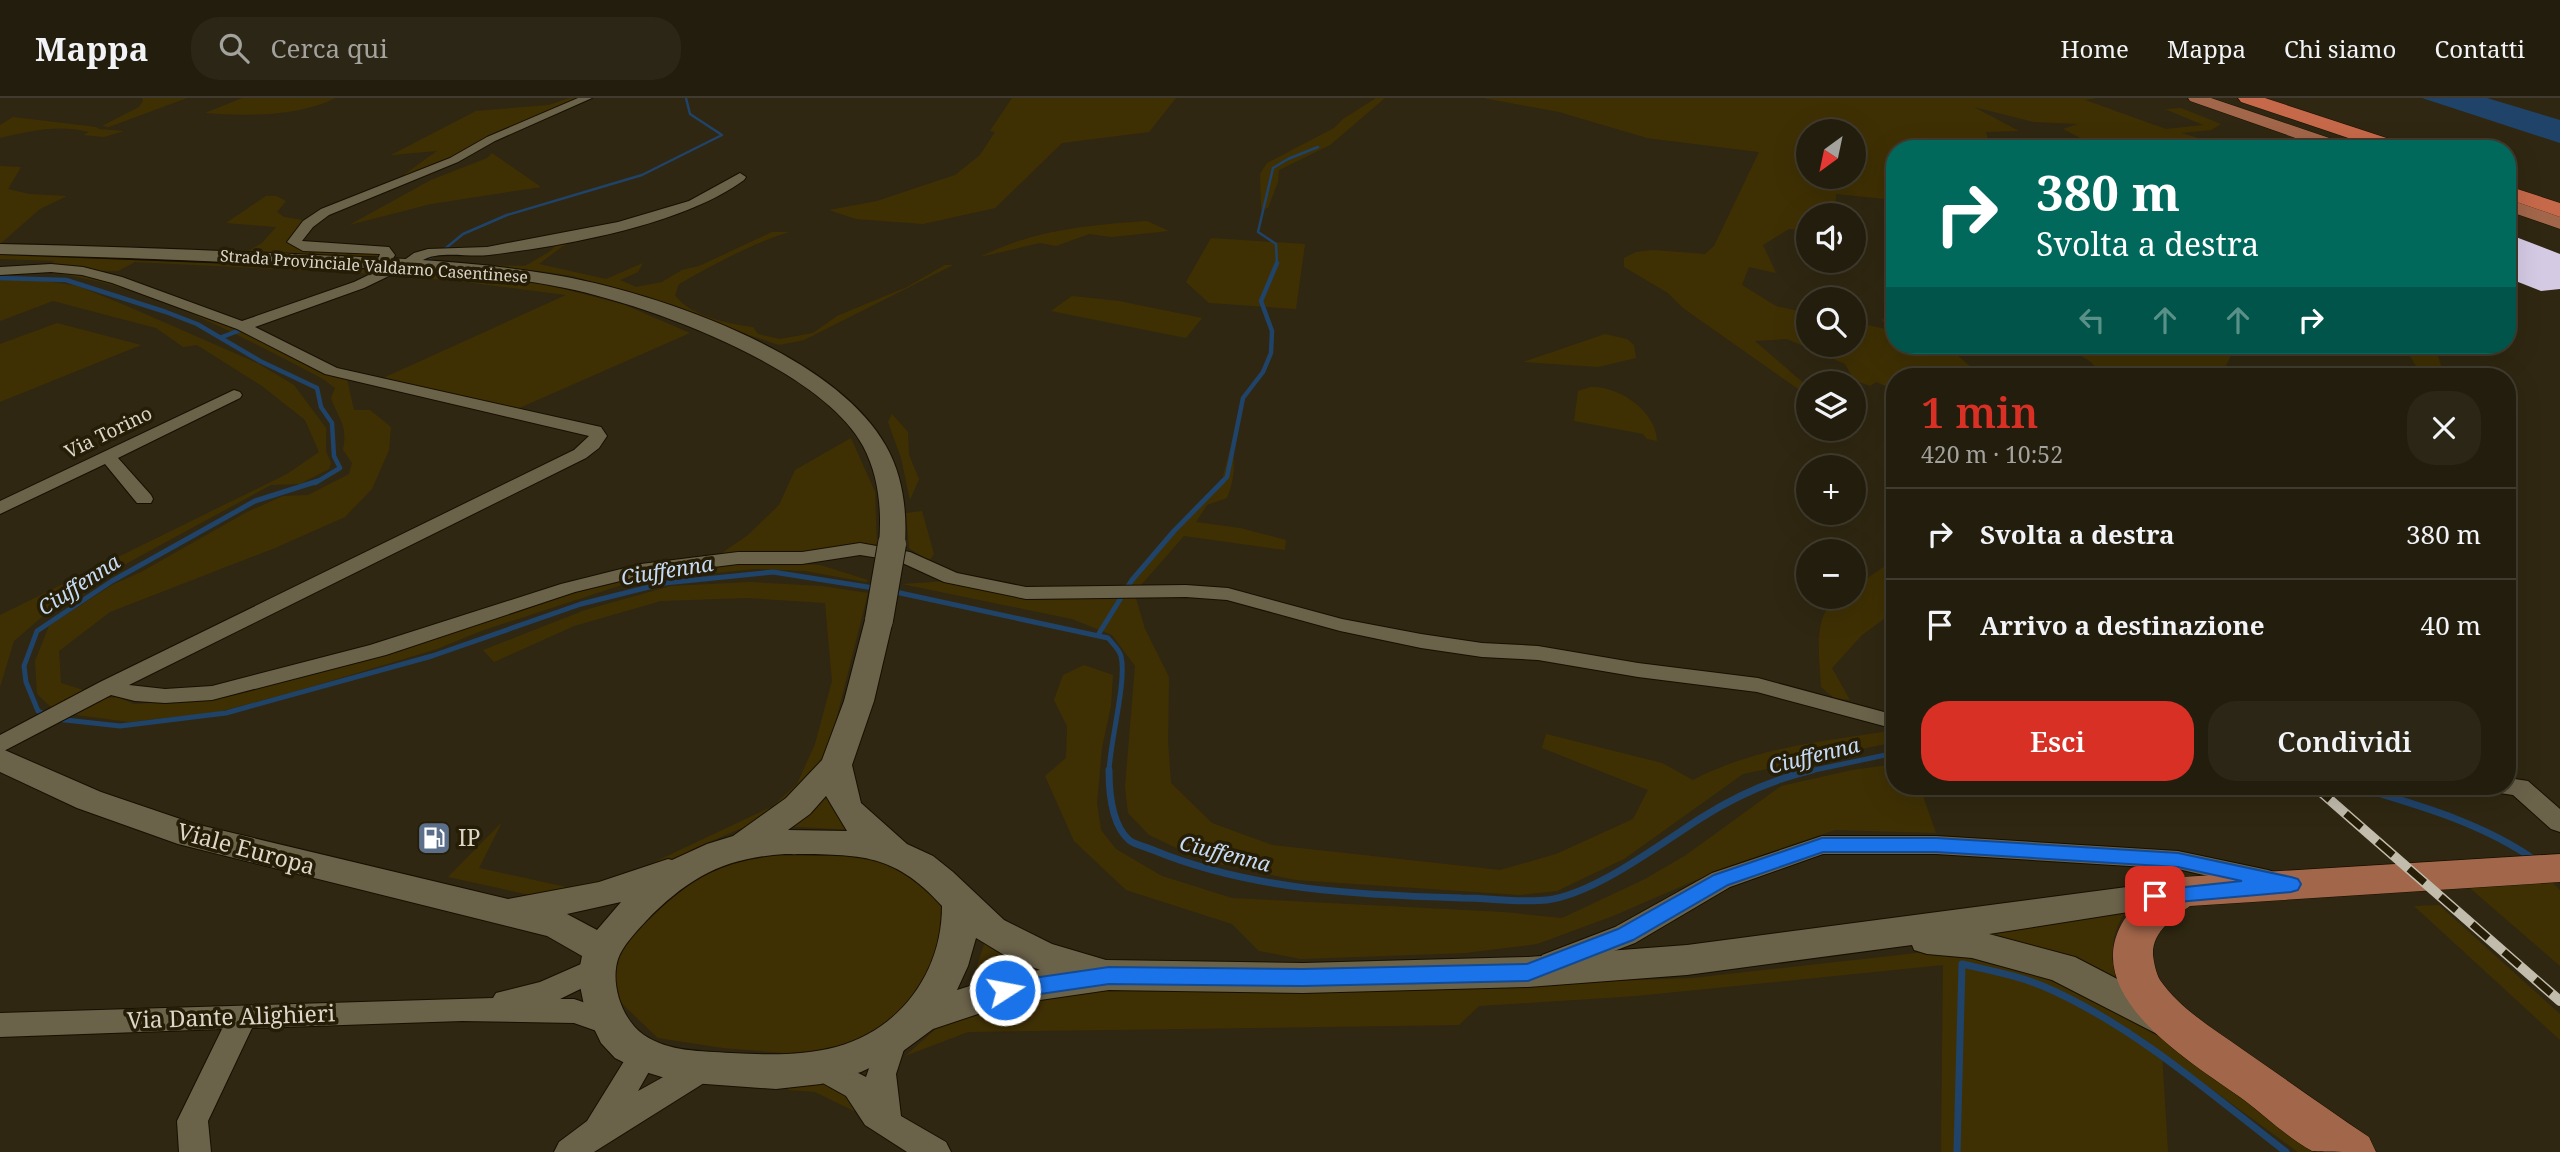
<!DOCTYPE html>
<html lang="it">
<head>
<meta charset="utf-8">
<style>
	:root { --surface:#231d0d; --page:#2b2616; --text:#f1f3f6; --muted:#a3a29d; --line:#403b2e; --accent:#d93025 }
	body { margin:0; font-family:"Noto Serif",serif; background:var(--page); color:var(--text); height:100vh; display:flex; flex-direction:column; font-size:26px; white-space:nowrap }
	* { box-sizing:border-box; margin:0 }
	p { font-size:23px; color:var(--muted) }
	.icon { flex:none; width:38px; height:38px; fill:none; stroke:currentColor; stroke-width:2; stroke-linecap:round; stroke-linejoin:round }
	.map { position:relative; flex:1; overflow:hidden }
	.side { position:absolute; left:1886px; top:270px; width:630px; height:427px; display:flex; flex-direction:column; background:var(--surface); border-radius:28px; box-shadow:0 7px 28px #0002,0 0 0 2px var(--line) }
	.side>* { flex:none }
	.top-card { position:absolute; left:1886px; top:42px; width:630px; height:214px; border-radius:28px; box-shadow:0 7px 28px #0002,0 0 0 2px var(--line); background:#00695c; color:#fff; overflow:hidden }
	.needle { width:46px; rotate:213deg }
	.controls { position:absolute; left:1796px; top:21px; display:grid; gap:14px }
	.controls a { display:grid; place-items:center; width:70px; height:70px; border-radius:50%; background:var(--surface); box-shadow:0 7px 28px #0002,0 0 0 2px var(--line); font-size:35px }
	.pin { position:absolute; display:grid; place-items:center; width:60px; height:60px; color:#fff; margin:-30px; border-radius:14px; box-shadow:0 4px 10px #0006 }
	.me { position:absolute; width:77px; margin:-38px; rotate:79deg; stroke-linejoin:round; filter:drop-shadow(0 0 5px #0008) }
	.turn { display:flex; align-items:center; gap:24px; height:147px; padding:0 35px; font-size:32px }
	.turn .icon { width:91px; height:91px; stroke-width:2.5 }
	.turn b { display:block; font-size:49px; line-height:60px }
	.lanes { display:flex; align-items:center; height:66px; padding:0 35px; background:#0003; justify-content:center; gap:35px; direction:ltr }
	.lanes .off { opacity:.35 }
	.round { display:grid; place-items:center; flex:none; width:74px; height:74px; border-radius:28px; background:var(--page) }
	.overview { display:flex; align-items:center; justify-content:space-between; height:119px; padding:0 35px }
	h1 { font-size:42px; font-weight:600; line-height:52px; color:var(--accent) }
	.primary-button { display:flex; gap:14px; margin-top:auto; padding:14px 35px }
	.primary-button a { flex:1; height:80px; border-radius:28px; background:var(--accent); color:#fff; font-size:28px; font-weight:600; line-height:80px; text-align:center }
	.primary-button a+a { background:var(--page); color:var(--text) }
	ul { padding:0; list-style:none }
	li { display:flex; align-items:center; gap:21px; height:91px; padding:0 35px; border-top:2px solid var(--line) }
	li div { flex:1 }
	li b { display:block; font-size:26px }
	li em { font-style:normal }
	header { display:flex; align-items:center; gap:42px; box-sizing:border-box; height:98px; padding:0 35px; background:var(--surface); border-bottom:2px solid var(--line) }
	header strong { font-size:33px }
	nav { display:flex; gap:38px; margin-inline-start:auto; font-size:24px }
	.search { width:490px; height:63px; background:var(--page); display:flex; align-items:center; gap:18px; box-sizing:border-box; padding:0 24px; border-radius:28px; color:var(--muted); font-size:26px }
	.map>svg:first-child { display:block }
	.green { fill:#3f3004; fill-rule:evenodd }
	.water { fill:#20436a }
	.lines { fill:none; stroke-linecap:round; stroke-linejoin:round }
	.stream-far3 { stroke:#20436a; stroke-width:2.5 }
	.stream-far2 { stroke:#20436a; stroke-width:4.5 }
	.stream-far1 { stroke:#20436a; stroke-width:5 }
	.stream { stroke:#20436a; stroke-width:7 }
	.building { fill:#d5cae4 }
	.street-casing { stroke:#171000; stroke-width:2 }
	.secondary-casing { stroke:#171000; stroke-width:2 }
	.primary-casing { stroke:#171000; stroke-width:1 }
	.highway-casing { stroke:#171000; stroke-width:1 }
	.street { fill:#6b624a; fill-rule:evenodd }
	.secondary { fill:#6b624a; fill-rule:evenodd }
	.primary { fill:#a2664a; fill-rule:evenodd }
	.highway { fill:#c6694a; fill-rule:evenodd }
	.rail-casing { stroke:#c2bcad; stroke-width:10 }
	.rail { stroke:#261d07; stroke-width:7; stroke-dasharray:21; stroke-linecap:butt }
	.secondary-bridge-casing { stroke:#171000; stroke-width:30; stroke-linecap:butt }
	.secondary-bridge { stroke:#6b624a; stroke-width:28 }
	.route { fill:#1a73e8; stroke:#114b97; stroke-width:2 }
	.labels { text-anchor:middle; stroke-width:7; stroke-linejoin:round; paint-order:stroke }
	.far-street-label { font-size:16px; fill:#dcd6c9; stroke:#261d07 }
	.street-label { font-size:19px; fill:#dcd6c9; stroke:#261d07 }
	.water-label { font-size:21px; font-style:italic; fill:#c5dbf5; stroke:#261d07 }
	.near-poi-label { font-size:23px; fill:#dcd6c9; stroke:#261d07; text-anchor:start }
	.near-street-label { font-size:23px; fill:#dcd6c9; stroke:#261d07 }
</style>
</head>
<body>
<header>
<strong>Mappa</strong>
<div class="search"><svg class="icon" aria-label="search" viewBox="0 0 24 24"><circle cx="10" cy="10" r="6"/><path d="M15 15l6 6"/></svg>Cerca qui</div>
<nav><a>Home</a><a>Mappa</a><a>Chi siamo</a><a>Contatti</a></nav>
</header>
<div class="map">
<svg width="2560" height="1054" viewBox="0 0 2560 1054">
	<rect width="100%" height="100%" fill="#2f2711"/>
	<path class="green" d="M142 0H187L109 29 102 28 139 9 143 3Z
		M242 0H336C294 19 251 18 205 15Z
		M569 0H583L455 59 398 81 437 53 391 57 476 13 549 7Z
		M1012 0H1176L1149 34 1062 45 995 110 923 126 856 121 829 112 877 103 955 77 980 57 995 34 990 33Z
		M1376 0H1385L1330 47 1279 72 1278 84 1268 110 1261 112 1260 76 1267 65 1334 30 1343 21Z
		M1483 0H2097L2085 2 2166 31 2203 27 2165 11 2181 10 2221 26 2211 32 2181 35 2238 51H2145L2086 43 2063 31 2078 26 2034 24 1974 9 2019 33 1986 34 1990 48 1998 51H1895V102L1836 96 1835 117H1808V133L1789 131 1763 147 1776 175 1749 169 1742 187 1776 208 1808 215V247H1853V224L1891 232 1881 221 1895 224V247H1945L1982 278H1895V292L1876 284 1870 288 1854 282 1845 266 1787 241 1755 243 1808 289V298L1683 210 1668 195 1624 169V160L1636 154 1653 152 1705 156 1714 148 1759 54 1647 40 1559 14ZM1808 33H1853V79H1808Z
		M13 19 96 29 99 31 124 33 104 39 83 37 89 34C59 26 29 33 0 40V27Z
		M492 55 541 89 431 106 349 127 431 82 487 60Z
		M0 68 21 69 8 91 29 96 67 98 40 111 0 146Z
		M266 98H276L286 103 277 114 284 119 308 123 290 144 304 152 380 154 379 159 372 162 242 157 262 145 276 129 226 125Z
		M1147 123 1169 133 1111 139 1089 136 1056 148 1040 145 980 159C1032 132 1089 127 1147 123Z
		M618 128 563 148 539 166 606 181 643 165 638 174 620 182 636 189 662 184 682 172 699 168 772 134H789C751 146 714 166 679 186L675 197C689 218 729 226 753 229L758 236 780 241 813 235 837 218 907 189 945 167H953L804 242 779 247 573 178 547 174 413 164 420 160 481 167 525 168 549 154 563 141Z
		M1211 140 1305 146 1296 211 1209 205 1186 184Z
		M0 156 382 173 377 176 135 164 118 173 0 172V169L50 166 55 163 0 161Z
		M48 172C114 177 185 207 246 233 280 248 311 269 347 281L354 312H370L391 329 389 352 372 391 345 419 275 450 110 514 59 553 61 585 90 594 55 613 37 596 35 563 49 528 112 487 141 474 247 414 283 398 308 397 349 376 352 365 343 352C348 327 339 322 331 300L335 290 323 281C240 238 152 189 59 176 39 173 20 176 0 178V175Z
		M393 173 545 186 625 207 690 235 517 311 381 281 566 197 457 183 386 177Z
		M34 181 78 188 127 208 257 265 294 287 326 330V353L331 365 329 371 300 386 271 387 65 499 14 543 0 589V517L287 376 319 354 305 322 262 288 197 247 183 249 156 230 53 203 0 223V182Z
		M1072 198 1119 203 1202 220 1186 240 1051 213Z
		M57 225 141 247 0 304V246Z
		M1605 236 1627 241 1634 247 1636 260 1598 269 1523 264Z
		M2058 247H2236L2221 278H2102C2093 261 2076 254 2058 250Z
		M2394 247H2435L2444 278H2422L2406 252Z
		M1591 289C1619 288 1656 313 1657 343L1647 341 1643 336 1574 323 1578 293Z
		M892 316 908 334 909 357 919 381 910 402 901 360 888 324Z
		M851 340 875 394 877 450 803 458 719 457 748 437 779 407 795 372Z
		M1232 344C1235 366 1235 380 1227 400L1207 407 1196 424 1240 430 1286 442 1285 452 1184 438 1141 487 1124 488 1161 445 1222 382Z
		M922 413 934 456 929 463 909 450 906 415Z
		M1895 461V513L1862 537 1832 570 1850 602 1834 600 1821 589C1820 559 1808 499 1853 499V490Z
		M765 464 820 467 868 482 866 484 805 473 755 471 634 483 481 533 437 551 297 593 218 614 129 624 69 616 99 601 117 599 134 606 200 602 591 488C649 474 706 466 765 464Z
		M948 483 1135 497 1145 531 1169 579 1168 643 1171 685 1212 725 1272 747 1500 772 1556 756 1633 721 1648 692 1542 650 1546 636 1662 665 1693 682C1755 649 1827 643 1895 632V644L1743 676 1624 761 1557 793 1520 797 1296 782 1204 763 1149 737 1128 715 1125 689 1135 568 1112 537 1072 521 902 486Z
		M750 484 822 488 868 495 823 674 785 712 695 750 650 775 553 802 448 779 502 724 479 770 566 789 627 777 773 708 797 686 815 646 832 583 825 505 747 500 661 503 574 528 494 564 483 552 585 512 671 488Z
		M1084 567 1113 577 1111 608 1102 650 1097 705 1101 732 1116 751 1162 778 1232 800 1503 814 1562 820 1645 781 1686 757 1781 688 1852 672 1895 666V688H1930L1921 692 1936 735 1835 732 1726 769 1613 818 1537 846 1465 855 1301 861 1259 853 1232 826 1126 792 1074 743 1045 678 1066 660 1067 628 1054 602 1063 577Z
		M830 690 834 713 853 732 782 728Z
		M765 754 888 759 938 796 950 819 947 846 899 919 843 948 797 956 723 950 658 940 620 904 614 870 632 834 693 778Z
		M2549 781 2560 792V868L2464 785Z
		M2131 807C2107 836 2110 858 2122 891L1961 833Z
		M2439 807 2560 916V942L2414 808Z
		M985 843 1027 867 973 881Z
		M1935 853 2035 870 2102 902 2164 942 2323 1054H2298L2162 955 2168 1054H1941L1943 867 1636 898 1479 908 1459 927 968 934 905 958 945 923 973 907 1061 893 1308 894 1692 880Z
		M819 982 841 988 857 1011 854 1013 815 994 788 992V986Z"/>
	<path class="water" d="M2422 0H2487L2560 22V45Z"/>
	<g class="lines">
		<path class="stream-far3" d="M420 165 441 154 463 136 507 117 642 77 722 37 690 16 686 0
			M1277 167 1276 146 1258 134 1273 70 1288 61 1318 49"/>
		<path class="stream-far2" d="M387 178 407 170
			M0 180 66 182 166 214 197 226 260 263 317 290 321 309 332 325 334 358 340 370 315 385
			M222 239 243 231
			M1221 385 1227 379 1243 300 1263 274 1271 255 1272 233 1261 203 1277 165"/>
		<path class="stream-far1" d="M891 493 1108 540C1113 546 1119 551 1121 558 1127 583 1110 643 1109 674
			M1098 537 1132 482 1174 433 1223 383
			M47 617 38 613 26 584 24 568 37 533 112 483 255 403 318 383
			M56 621 120 628 226 615 432 558 581 506 665 485 773 474 874 490
			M1805 674 1895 655"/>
		<path class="stream" d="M1109 672C1109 694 1111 726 1129 742 1135 747 1147 749 1153 752 1250 792 1358 797 1462 800 1489 800 1520 805 1547 802 1595 796 1660 746 1701 720 1737 697 1771 682 1812 672
			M2354 688C2417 707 2481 724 2535 762
			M1957 1054 1962 866C1993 873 2025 879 2054 893 2140 933 2212 997 2286 1054"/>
	</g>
	<path class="building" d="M2508 136 2560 156V191L2541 193 2508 180Z"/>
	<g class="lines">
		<g class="street-casing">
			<path id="street" d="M578 0H592L495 43 458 64 329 117 313 129 302 143 389 149 395 157 388 169 383 170 376 166 380 156 303 153 287 144 303 123 321 111 450 60 487 39Z
				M740 75 746 79 744 82C683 127 564 148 489 157 471 159 453 155 435 158 426 159 419 165 410 167L403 163 414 155 428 151 487 149 618 124 689 103Z
				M51 166 83 169 122 179 242 223 354 184 381 171H391V177L364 190 255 229 337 270 601 329 607 338 599 350 586 360 129 587 165 591 212 588 370 547 561 486 641 466 738 454H802L860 445 910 454 957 475 1026 489 1186 487 1228 490 1342 521 1421 536 1482 545 1538 548 1638 565 1758 580 1895 617V631L1757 594 1638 579 1538 562 1482 559 1421 550 1340 533 1227 502 1186 499 1026 501 944 484 898 463 860 457 802 466H738L641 478 575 494 386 557 212 602 165 605 135 603 111 597 0 655V637L100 584 574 352 589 338 325 276 237 231 112 185 82 177 51 174 0 177V169Z
				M234 292 240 294 242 297 240 300 118 360 151 397 153 401 151 405H137L105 366 0 416V403Z
				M2508 680 2528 683 2560 711V734L2551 731 2513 697 2493 694 2490 688H2508Z
				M1822 738H1936L2178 753 2268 772 2277 775 2281 782 2277 789 2268 792 2178 771 1936 756H1823L1730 789 1635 845 1562 873 1552 876 1542 873 1538 865 1542 857 1615 829 1712 775Z
				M597 859 607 862 611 870 607 878 560 901H574L618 916 623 925 618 934 608 937 574 925 462 923 252 930 208 1023 211 1054H179L177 1023 222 931 0 939V915L493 900 496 895 540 884Z
				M893 927 903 930 908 939 896 976 901 1018 946 1044 951 1054H907L865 1027 846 998 810 978 806 969 810 960 821 956 866 979 883 930Z
				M644 943 654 947 659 956 638 993 701 958 712 962 716 971 712 980 594 1054H554L559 1044 587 1023 634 947Z"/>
		</g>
		<g class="secondary-casing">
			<path id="secondary" d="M0 146C104 148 208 152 313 157 395 160 479 163 561 178 660 196 835 256 886 348 903 378 907 413 905 446L901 451 892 454 883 451 879 446C882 413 879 378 863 348 821 270 649 207 565 190 484 173 400 172 318 168 212 163 106 159 0 156Z
				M879 514 889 516 893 522 874 603 852 667 861 705 907 746 933 758 953 774 1004 822 1052 846 1106 862 1303 865 1528 859 1687 847 2180 782 2192 786 2198 795 2192 804 1989 836 2075 859 2175 911 2180 922 2175 933 2161 938 2052 882 1972 860 1927 856 1914 852 1912 847 1687 877 1528 889 1303 895 1109 892 1005 907 933 931 899 956 861 974 821 986 776 991 678 984 639 972 615 960 601 945 585 912 578 878 582 858 547 838 178 746 77 710 0 674V650L101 694 195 726 508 801 599 784 668 761 672 762 707 746 733 738 786 700 822 662 844 603 865 522 869 516ZM826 698 847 733 788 732 810 716ZM785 756C855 757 892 752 942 808 942 874 901 931 836 949 801 958 766 957 731 955 701 953 669 954 644 937 622 922 610 886 618 861 623 847 636 834 646 823 689 779 724 760 785 756ZM621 804 597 832 567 816ZM976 840 1009 860 1040 872 1005 877 957 892 968 868Z"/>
		</g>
		<g class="primary-casing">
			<path id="primary" d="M2188 0H2211L2350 47 2352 51H2327L2190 3Z
				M2508 101 2560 119V131L2508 113Z
				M2560 756V784L2190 808C2173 820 2152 834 2153 857 2154 865 2156 875 2160 882 2180 911 2214 931 2242 951 2284 980 2326 1010 2369 1039L2376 1054C2361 1054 2324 1054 2312 1053 2288 1040 2265 1018 2244 1002 2194 966 2082 901 2121 827 2134 804 2157 787 2182 779Z"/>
		</g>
		<g class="highway-casing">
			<path id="highway" d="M2238 0H2265L2408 47 2411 51H2381L2241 4Z
				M2508 88 2560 105V119L2508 101Z"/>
		</g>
		<use href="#street" class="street"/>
		<use href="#secondary" class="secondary"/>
		<use href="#primary" class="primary"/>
		<use href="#highway" class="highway"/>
		<g class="rail-casing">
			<path id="rail" d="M2314 688 2560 903"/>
		</g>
		<use href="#rail" class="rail"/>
		<g class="secondary-bridge-casing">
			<path id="secondary-bridge" d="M879 522 892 446"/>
		</g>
		<use href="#secondary-bridge" class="secondary-bridge"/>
	</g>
	<path class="route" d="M1822 740H1936L2178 755 2291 779 2298 781 2301 786 2298 792 2291 794 2155 806 2148 804 2145 798 2148 793 2242 783 2178 769 1936 754H1823L1728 787 1633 842 1528 883 1303 888 1109 886 1005 901 997 898 994 892 997 886 1005 884 1109 869 1303 871 1527 866 1618 831 1714 777Z"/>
	<defs>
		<g id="fuel-square" transform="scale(1.75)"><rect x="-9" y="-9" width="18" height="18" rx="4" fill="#5c6f8a" stroke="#261d07"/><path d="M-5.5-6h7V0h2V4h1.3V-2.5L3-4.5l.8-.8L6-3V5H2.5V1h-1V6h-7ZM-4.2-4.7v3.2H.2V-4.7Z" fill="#fff"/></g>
	</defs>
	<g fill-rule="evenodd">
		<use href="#fuel-square" x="434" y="740"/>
	</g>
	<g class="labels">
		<g class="far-street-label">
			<text transform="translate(374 168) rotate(4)" y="6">Strada Provinciale Valdarno Casentinese</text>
		</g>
		<g class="street-label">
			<text transform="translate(108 334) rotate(-26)" y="7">Via Torino</text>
		</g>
		<g class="water-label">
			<text transform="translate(667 473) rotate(-9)" y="7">Ciuffenna</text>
			<text transform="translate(79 487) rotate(-33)" y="7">Ciuffenna</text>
			<text transform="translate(1814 658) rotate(-14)" y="7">Ciuffenna</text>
			<text transform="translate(1225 756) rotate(14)" y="7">Ciuffenna</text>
		</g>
		<g class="near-poi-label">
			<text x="458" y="748">IP</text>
		</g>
		<g class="near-street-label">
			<text transform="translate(246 751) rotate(15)" y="8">Viale Europa</text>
			<text transform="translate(231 919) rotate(-2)" y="8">Via Dante Alighieri</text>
		</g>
	</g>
</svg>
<div class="controls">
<a><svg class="needle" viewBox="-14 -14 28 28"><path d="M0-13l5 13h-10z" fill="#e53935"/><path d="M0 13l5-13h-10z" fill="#a3a29d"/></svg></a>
<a><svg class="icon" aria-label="sound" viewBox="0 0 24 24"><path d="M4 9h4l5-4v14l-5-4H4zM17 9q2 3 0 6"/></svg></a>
<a><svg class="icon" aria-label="search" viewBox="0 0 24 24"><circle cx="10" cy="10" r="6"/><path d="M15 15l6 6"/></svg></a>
<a><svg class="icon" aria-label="layers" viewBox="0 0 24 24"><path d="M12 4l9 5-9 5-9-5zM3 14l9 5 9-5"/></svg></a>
<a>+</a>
<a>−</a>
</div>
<div class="pin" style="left:2155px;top:798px;background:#d93025"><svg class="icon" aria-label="arrive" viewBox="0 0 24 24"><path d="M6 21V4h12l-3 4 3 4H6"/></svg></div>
<svg class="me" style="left:1005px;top:892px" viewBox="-20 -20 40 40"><circle r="17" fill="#1a73e8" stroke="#fff" stroke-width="3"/><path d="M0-11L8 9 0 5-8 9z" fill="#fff"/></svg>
<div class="top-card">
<div class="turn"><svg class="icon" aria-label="right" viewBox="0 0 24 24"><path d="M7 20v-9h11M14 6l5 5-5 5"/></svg><div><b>380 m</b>Svolta a destra</div></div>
<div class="lanes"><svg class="icon off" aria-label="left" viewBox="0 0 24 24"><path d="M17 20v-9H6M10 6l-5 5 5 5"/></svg><svg class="icon off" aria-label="ahead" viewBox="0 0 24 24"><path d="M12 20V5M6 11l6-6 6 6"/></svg><svg class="icon off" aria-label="ahead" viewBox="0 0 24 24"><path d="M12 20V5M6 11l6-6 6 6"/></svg><svg class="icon" aria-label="right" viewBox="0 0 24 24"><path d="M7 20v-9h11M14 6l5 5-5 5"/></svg></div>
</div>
<section class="side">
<div class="overview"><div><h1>1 min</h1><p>420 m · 10:52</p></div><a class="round"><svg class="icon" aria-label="close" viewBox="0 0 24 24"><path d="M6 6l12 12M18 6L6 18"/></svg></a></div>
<ul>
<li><svg class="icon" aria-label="right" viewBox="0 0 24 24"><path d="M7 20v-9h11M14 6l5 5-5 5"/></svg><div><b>Svolta a destra</b></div><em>380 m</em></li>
<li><svg class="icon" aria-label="arrive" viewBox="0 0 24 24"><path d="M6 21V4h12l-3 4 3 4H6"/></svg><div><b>Arrivo a destinazione</b></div><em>40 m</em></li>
</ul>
<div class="primary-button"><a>Esci</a><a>Condividi</a></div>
</section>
</div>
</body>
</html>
